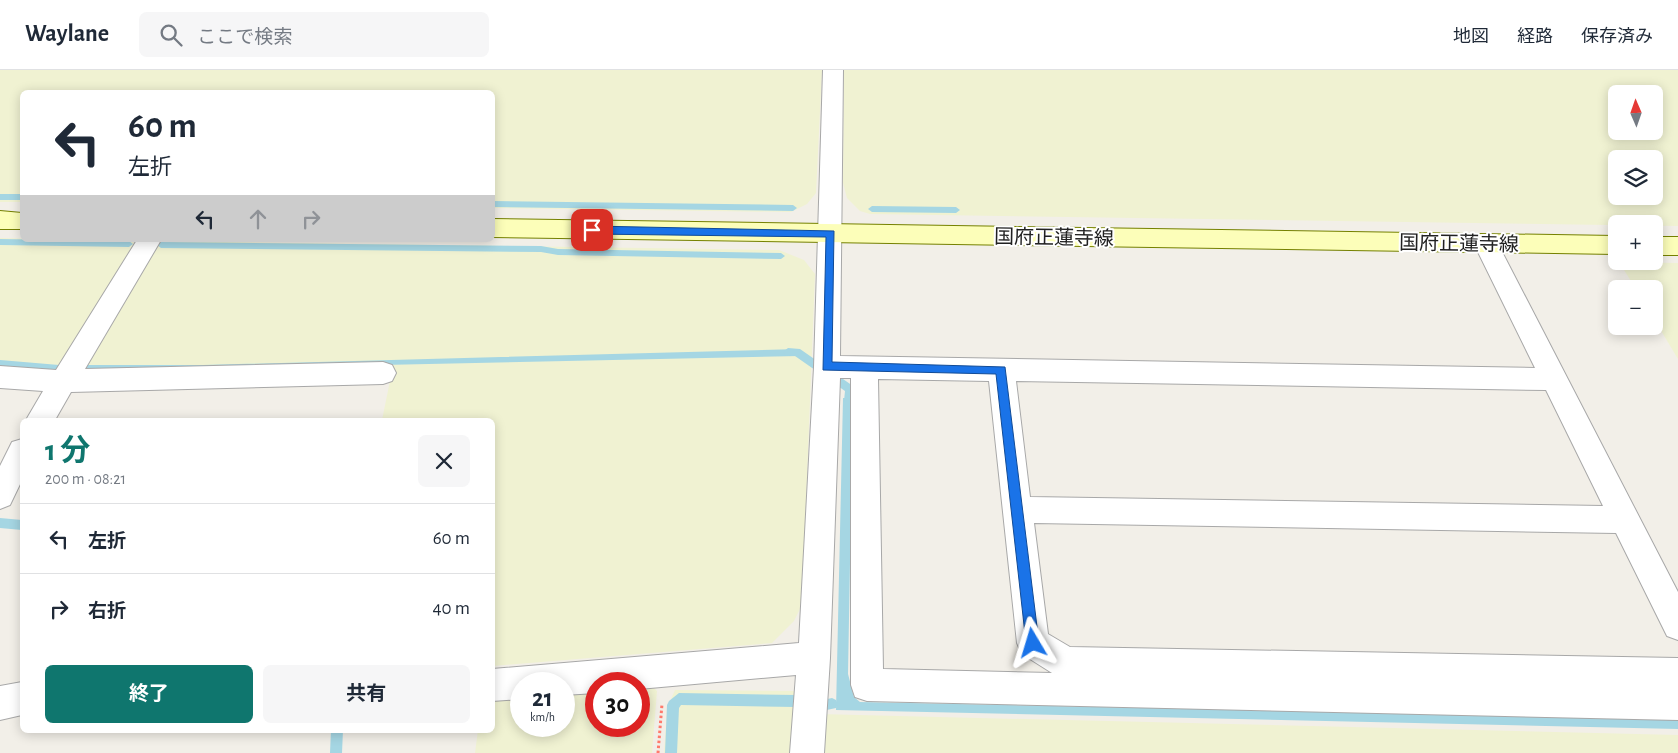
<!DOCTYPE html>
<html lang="ja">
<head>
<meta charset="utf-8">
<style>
	:root { --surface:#fff; --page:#f6f6f7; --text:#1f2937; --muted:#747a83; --line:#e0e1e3; --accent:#0f766e }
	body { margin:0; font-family:"Alegreya Sans","Noto Sans JP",sans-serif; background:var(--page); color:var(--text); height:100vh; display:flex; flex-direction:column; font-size:19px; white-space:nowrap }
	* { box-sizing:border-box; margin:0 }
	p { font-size:16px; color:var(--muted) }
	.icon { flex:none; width:28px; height:28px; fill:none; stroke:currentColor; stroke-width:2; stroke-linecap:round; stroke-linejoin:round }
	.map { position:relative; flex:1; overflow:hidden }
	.panel { position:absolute; left:20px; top:348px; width:475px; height:315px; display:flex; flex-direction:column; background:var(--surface); border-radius:8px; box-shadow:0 2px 12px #0003 }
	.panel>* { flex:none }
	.top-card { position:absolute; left:20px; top:20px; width:475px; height:152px; border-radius:8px; box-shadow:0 2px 12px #0003; background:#fff; color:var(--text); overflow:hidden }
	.needle { width:32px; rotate:358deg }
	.fabs { position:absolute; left:1608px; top:15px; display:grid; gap:10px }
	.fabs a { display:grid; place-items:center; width:55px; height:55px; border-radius:8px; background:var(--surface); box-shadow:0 2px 12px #0003; font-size:25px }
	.speed { position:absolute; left:510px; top:602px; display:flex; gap:10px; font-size:25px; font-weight:700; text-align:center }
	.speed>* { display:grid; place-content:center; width:65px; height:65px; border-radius:50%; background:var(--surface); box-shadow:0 2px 12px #0003; line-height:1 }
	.speed small { font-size:12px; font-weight:400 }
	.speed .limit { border:8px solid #d22; background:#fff; color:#111 }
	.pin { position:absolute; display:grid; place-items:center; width:42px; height:42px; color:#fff; margin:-21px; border-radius:10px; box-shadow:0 2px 8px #0006 }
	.me { position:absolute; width:55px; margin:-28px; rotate:353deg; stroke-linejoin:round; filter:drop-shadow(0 0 4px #0008) }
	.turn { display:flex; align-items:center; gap:18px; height:105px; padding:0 25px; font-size:22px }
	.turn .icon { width:65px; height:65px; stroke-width:2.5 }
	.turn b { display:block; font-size:35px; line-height:42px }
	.lanes { display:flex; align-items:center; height:48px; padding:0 25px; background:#0003; justify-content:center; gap:25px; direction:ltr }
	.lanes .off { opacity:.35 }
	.round { display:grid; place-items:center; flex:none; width:52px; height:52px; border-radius:8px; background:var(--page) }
	.headline { display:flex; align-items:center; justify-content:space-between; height:85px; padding:0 25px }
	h1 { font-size:30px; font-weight:700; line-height:38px; color:var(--accent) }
	.cta { display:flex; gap:10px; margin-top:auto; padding:10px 25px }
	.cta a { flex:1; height:58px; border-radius:8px; background:var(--accent); color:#fff; font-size:20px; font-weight:700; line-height:58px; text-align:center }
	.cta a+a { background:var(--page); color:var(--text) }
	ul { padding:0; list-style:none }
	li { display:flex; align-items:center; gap:15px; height:70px; padding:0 25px; border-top:1px solid var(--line) }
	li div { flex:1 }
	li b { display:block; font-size:19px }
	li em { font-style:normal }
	header { display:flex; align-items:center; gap:30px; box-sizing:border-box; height:70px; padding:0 25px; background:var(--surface); border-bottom:1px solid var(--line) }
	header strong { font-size:24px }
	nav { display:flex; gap:28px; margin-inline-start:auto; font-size:18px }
	.search { width:350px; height:45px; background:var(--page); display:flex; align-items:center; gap:12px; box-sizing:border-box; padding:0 18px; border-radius:8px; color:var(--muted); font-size:19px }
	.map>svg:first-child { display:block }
	.farmland { fill:#f0f2d2; fill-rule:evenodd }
	.water { fill:#a5d6e3 }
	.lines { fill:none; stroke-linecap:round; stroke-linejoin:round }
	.stream { fill:#a5d6e3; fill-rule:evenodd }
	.minor-casing { stroke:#a8a8a8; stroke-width:2 }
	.secondary-casing { stroke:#758100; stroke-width:2 }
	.path { stroke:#ff796c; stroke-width:3; stroke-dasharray:2.5 2.5; stroke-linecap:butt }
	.minor { fill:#fff; fill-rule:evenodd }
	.secondary { fill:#fcfeb9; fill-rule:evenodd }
	.route { fill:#1a73e8; stroke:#114b97 }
	.labels { text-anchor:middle; stroke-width:4; stroke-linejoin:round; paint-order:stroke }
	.street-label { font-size:20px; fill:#212121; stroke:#fff }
</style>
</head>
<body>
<header>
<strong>Waylane</strong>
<div class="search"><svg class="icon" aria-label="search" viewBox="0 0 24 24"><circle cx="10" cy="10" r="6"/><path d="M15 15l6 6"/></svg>ここで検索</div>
<nav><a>地図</a><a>経路</a><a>保存済み</a></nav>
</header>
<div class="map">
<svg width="1678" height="683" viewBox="0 0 1678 683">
	<rect width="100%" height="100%" fill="#f2efe8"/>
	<path class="farmland" d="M0 0H822L816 123 807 134 791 142 493 138 492 22H22V132H0Z
		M844 0H1678V156L870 144 860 141 847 128 843 113ZM1616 24H1654V61H1616ZM1616 89H1654V126H1616Z
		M0 168 127 171 136 173 59 306 0 302Z
		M158 171 779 180 804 190 815 204 802 535 794 551 772 573 493 596 492 350H382L392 301 73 306Z
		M1619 192 1678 193V289L1654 249V219H1636Z
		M651 615 657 621 652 683H475L478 660H492L493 629 521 626V656H564V623L596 620V656H639V616Z
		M675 620 800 621 797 683H664L667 638Z
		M818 644 1678 665V683H817Z"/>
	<path class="water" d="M800 279V286L54 302 0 297V290L59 295H203Z
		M843 328H853L848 604 854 627 860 632 1678 649V659L836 640Z"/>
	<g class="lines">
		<path class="stream" d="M0 124H22V130H0Z
			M492 131 793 135 797 138 793 141 492 137Z
			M872 136 956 137 960 140 956 143 872 142 868 139Z
			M0 169 129 171 133 174 129 177 0 175Z
			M161 172 541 176 558 179 781 183 785 186 781 189 558 185 541 182 161 178 157 175Z
			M788 278 800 279 853 316 855 319 852 344H844L843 341 845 321 795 286 785 285 783 282Z
			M0 448 22 450V460L0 458Z
			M679 623 796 625 800 627 802 631 800 635 796 637 681 635 679 638 677 683H665L667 635 669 631Z
			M832 628 836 630 838 634 836 638 822 641 818 639 816 635 818 631Z
			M331 660H343L342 683H330Z"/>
		<g class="minor-casing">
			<path id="minor" d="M823 0H843L840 286 1535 298 1474 174 1477 168 1486 165 1495 168 1498 174 1678 522V570L1667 566 1616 463 1034 453 1048 564 1070 577 1678 588V650L867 631 855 627 851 615V308H840L830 588 824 683H790L796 605 639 619V614H596V623L564 625V614H521V629L492 631V599L799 573 814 297ZM878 309 989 311 1017 573 1022 584 1052 603 883 599ZM1016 311 1546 320 1603 436 1030 427Z
				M137 170H161L85 299 383 292 392 295 396 303 392 311 383 314 71 322 55 350H26L43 321 0 318V296L56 300Z
				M22 369V410L10 435 0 439V396L12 372Z
				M22 612V645L0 650V616Z"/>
		</g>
		<g class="secondary-casing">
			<path id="secondary" d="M0 141 22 143V159H0Z
				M492 149 1616 166V184L492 167Z
				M1654 167H1678V185H1654Z"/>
		</g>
		<path class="path" d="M658 683 662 634"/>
		<use href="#minor" class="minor"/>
		<use href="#secondary" class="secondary"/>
	</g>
	<path class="route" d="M592 156 834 161 832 292 1005 297 1039 573 1037 577 1033 579 1028 577 1026 573 996 304 823 300 826 167 592 164 587 160Z"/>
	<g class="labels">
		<g class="street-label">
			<text transform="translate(1054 167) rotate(1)" y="7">国府正蓮寺線</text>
			<text transform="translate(1459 173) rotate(1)" y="7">国府正蓮寺線</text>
		</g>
	</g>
</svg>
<div class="fabs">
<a><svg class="needle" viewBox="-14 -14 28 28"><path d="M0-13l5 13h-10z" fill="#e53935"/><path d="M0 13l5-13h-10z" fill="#747a83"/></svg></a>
<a><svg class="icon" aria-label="layers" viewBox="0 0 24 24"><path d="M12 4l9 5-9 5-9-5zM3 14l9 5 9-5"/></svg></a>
<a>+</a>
<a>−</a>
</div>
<div class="speed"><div>21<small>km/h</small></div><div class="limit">30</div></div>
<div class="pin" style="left:592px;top:160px;background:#d93025"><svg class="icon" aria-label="arrive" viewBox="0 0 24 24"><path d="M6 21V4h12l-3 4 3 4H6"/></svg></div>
<svg class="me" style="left:1033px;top:573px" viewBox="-20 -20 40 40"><path d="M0-17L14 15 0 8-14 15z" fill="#1a73e8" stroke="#fff" stroke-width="4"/></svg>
<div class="top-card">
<div class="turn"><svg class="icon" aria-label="left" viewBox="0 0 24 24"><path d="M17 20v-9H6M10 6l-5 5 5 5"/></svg><div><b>60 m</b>左折</div></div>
<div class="lanes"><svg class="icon" aria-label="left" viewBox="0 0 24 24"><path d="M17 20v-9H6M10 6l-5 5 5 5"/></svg><svg class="icon off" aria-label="ahead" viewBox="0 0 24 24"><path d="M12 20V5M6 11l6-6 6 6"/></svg><svg class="icon off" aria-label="right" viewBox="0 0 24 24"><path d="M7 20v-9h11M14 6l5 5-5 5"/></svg></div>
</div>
<section class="panel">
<div class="headline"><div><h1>1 分</h1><p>200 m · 08:21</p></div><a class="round"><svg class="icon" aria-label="close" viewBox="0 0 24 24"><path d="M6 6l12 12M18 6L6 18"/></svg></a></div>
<ul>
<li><svg class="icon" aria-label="left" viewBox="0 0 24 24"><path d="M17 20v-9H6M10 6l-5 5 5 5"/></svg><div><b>左折</b></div><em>60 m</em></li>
<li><svg class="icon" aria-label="right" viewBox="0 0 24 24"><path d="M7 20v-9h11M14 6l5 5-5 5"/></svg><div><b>右折</b></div><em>40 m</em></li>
</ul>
<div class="cta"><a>終了</a><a>共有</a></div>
</section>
</div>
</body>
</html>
